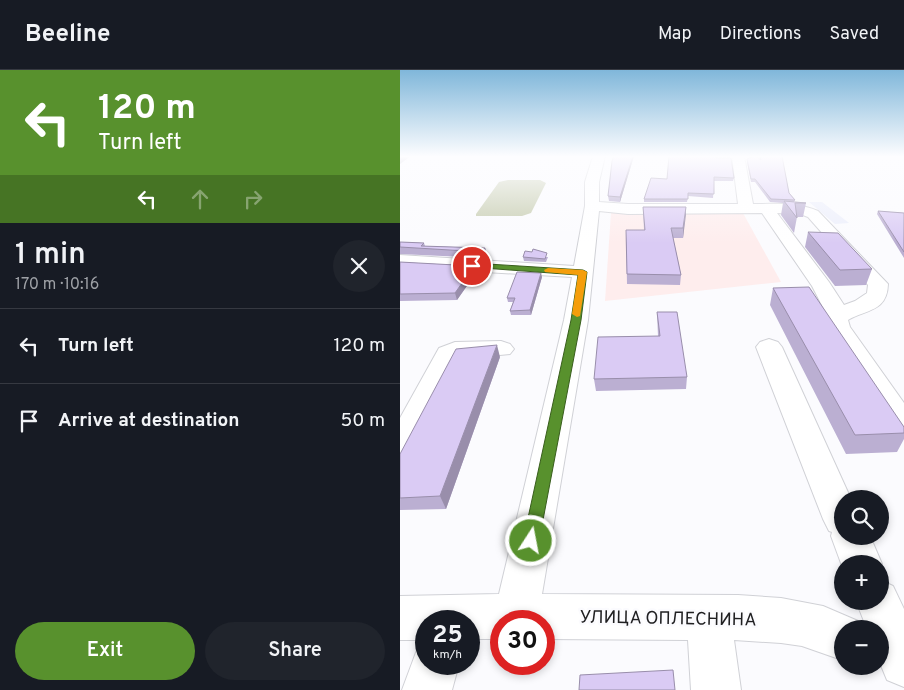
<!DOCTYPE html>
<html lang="en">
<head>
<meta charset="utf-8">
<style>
	:root { --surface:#171b24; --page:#20242c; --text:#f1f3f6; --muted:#9ea1a6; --line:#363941; --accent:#58912d }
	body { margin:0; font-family:Overpass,sans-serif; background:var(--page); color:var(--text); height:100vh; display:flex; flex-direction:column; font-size:19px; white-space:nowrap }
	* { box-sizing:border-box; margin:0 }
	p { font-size:16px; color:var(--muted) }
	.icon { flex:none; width:28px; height:28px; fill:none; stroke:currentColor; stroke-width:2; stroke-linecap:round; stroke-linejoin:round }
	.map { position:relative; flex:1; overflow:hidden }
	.details { display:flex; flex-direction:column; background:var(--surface); width:400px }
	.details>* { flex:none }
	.top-card { background:#58912d; color:#fff; overflow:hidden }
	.buttons { position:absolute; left:434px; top:420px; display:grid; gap:10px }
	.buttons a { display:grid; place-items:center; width:55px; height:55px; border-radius:50%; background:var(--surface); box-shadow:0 2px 8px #0003; font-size:25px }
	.speed { position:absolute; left:15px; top:540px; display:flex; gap:10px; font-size:25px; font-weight:700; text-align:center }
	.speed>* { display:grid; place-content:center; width:65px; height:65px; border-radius:50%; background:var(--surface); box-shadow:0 2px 8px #0003; line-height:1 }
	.speed small { font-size:12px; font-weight:400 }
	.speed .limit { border:8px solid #d22; background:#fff; color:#111 }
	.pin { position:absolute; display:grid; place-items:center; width:42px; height:42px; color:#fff; margin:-21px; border:2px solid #fff; border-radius:50%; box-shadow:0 1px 5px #0007 }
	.me { position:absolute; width:55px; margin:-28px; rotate:11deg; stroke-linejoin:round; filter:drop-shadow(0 0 4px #0008) }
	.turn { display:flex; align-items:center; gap:18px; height:105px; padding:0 15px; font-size:22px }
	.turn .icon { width:65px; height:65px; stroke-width:2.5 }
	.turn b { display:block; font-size:35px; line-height:42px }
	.lanes { display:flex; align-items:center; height:48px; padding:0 15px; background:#0003; justify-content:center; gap:25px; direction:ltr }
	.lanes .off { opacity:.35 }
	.round { display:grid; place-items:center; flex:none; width:52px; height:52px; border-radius:26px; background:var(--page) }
	.head { display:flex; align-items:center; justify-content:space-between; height:85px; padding:0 15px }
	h1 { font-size:30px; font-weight:600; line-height:38px }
	.cta { display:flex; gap:10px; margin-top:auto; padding:10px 15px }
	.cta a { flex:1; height:58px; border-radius:30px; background:var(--accent); color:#fff; font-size:20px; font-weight:600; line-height:58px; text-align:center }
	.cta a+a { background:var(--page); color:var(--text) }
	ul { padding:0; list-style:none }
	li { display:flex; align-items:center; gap:15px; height:75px; padding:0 15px; border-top:1px solid var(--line) }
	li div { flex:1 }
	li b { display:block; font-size:19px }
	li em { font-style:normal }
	header { display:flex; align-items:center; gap:30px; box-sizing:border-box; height:70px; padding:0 25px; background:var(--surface); border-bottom:1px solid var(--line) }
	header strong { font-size:24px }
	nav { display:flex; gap:28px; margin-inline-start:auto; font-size:18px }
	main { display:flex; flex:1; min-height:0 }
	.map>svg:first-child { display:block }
	.built { fill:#edeffb }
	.education { fill:#feeded }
	.green { fill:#c5cbae }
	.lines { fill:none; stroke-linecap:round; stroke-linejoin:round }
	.minor-casing { stroke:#d0d1d6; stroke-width:2 }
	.minor { fill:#fff; fill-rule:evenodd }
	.wall { fill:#bbafd2 }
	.shaded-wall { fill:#998eab }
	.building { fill:#dacbf4; stroke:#998eab }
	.route { fill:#58912d; stroke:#395e1d }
	.slow { fill:#f59e0b }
	.labels { text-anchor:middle; stroke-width:5; stroke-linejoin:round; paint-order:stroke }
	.near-street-label { font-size:18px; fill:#202022; stroke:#fbfbfe }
</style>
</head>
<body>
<header>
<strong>Beeline</strong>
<nav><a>Map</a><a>Directions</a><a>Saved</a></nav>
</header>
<main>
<section class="details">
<div class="top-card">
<div class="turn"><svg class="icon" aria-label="left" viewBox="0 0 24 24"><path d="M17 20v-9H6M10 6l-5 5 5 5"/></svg><div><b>120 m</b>Turn left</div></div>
<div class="lanes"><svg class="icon" aria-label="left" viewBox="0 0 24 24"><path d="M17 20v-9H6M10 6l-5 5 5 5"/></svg><svg class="icon off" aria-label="ahead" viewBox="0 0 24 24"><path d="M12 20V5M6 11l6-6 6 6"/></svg><svg class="icon off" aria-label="right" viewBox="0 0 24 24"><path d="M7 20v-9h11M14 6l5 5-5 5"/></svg></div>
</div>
<div class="head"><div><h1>1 min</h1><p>170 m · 10:16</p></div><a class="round"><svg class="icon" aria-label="close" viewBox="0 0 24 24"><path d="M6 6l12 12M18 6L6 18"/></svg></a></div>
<ul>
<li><svg class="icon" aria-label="left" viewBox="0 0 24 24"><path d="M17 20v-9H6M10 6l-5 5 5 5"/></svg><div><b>Turn left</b></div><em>120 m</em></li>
<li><svg class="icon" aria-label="arrive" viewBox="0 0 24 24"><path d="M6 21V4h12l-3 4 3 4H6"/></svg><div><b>Arrive at destination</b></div><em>50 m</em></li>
</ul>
<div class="cta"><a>Exit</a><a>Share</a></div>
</section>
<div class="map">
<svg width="504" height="620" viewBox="0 0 504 620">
	<rect width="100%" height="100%" fill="#fbfbfe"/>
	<path class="built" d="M409 132H422L449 153 435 154Z"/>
	<path class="education" d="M211 143H343L381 212 205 231Z"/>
	<path class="green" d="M140 110 146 113 131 143 122 146H76V144L99 112 108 110Z"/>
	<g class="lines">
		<g class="minor-casing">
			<path id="minor" d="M193 86H205L199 112V132L228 134H338L332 86H344L353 134C375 134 397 132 418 141L488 214C487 242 467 239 448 250L450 257 504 333V367L493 364 426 257 424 250 427 245 412 216 362 143 228 144 199 141 188 250 142 524 338 525 381 528 423 536 458 551 462 559H442V590L402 576 381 573 334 570 341 620H291L288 570 144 569V551H101V569H69V551H26V570H0V526L99 524 164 250 172 207 0 197V185L174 196 185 136V112ZM377 143 400 144 408 147 468 215 467 223 455 231 444 235 429 212Z
				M369 269 378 272 382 277 451 429H442V466H470L482 494 480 500V494H442V496L431 466 432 462 429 461 423 449 356 277 360 272Z
				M101 271 110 274 114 279 110 284 59 289 11 387 0 391V348L39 278 55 272Z
				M480 510 493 516 504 539V617L487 610 480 593V559H467L456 531H480Z
				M26 574V594H59L52 620H2L18 577Z"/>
		</g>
		<use href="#minor" class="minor"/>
	</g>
	<path class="wall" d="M234 86 220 132 209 131 208 126Z
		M359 86H382L389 123 395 130 394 132 406 133 403 147H397L394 163 381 145 383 133 370 132 355 112H351L347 92V89H360Z
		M316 88 334 108 333 111H314L313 128 288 126 287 132H244V129L267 109Z
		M243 137H286L283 168H273L281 205 280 215 227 214 226 160H244Z
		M478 141 504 143V188L477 144Z
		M408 162 472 199 466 215 435 216 405 177Z
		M0 172 24 173 25 176 85 178 87 184 85 188 0 184Z
		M123 187H148L146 192 124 191Z
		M0 192 74 196 76 203 57 230 0 231Z
		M142 207 131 245H111L110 241 113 232H108L107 228Z
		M373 218 504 357V369L497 382 446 384 370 235Z
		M257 242 287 307 286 319 196 321 194 309 258 266Z
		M100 287 46 439 0 440V384Z"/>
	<path class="shaded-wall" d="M0 86H11L0 94Z
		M233 86H234L220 132V127Z
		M286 137V145L283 168V158Z
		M85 178 87 184 85 188 83 182Z
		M74 196 76 203 57 230 55 223Z
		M141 203 142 207 131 245 130 240Z
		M97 275 100 287 46 439 40 426Z"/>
	<path class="building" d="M214 86H233L220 127 208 126 212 91Z
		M269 86H316V88H331L334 108 314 107V124L288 123V129H244L251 108 267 109Z
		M354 86H356L361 90 360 86H382L389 123 395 130 371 129 355 109H351L347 89Z
		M384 131 406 133H395L397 148Z
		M243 137H286L283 158H271L281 205 227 204 226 160H245Z
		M478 141 504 143V182Z
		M408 162 438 163 472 199 440 200Z
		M0 172 24 173 21 176 85 178 83 182 0 177Z
		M133 179 147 183 145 189 123 187 125 181 132 182Z
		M0 192 74 196 55 223 0 224Z
		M117 202 141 203 130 240 110 241 115 228H107Z
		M409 217 504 357V363L455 365 373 218Z
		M257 242H277L287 307 194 309 198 267 260 266Z
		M97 275 40 426 0 428V384L56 279Z
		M273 600 275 620H179L180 605Z"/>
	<linearGradient id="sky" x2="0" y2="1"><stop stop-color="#80b7da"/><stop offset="0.5" stop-color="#fdfdff"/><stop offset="1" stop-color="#fdfdff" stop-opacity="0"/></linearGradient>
	<rect width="504" height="173" fill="url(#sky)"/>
	<path class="route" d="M72 193 183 200 187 202 181 250 139 471 137 477 131 479 126 477 123 471 171 250 178 205 69 197 68 196Z"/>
	<path class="slow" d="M148 198 183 200 187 202 180 246 177 247 172 244 178 205 145 202 144 200Z"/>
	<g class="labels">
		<g class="near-street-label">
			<text transform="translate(268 548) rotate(1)" y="6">УЛИЦА ОПЛЕСНИНА</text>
		</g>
	</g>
</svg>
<div class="buttons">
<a><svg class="icon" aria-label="search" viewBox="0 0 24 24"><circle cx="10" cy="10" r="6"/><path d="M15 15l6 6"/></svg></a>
<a>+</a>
<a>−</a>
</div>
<div class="speed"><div>25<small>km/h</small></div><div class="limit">30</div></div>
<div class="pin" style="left:72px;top:196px;background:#d93025"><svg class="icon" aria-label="arrive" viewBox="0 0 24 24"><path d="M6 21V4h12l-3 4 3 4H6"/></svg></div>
<svg class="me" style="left:131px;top:471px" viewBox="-20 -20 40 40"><circle r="17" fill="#58912d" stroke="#fff" stroke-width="3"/><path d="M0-11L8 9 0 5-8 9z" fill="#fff"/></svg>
</div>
</main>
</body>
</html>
